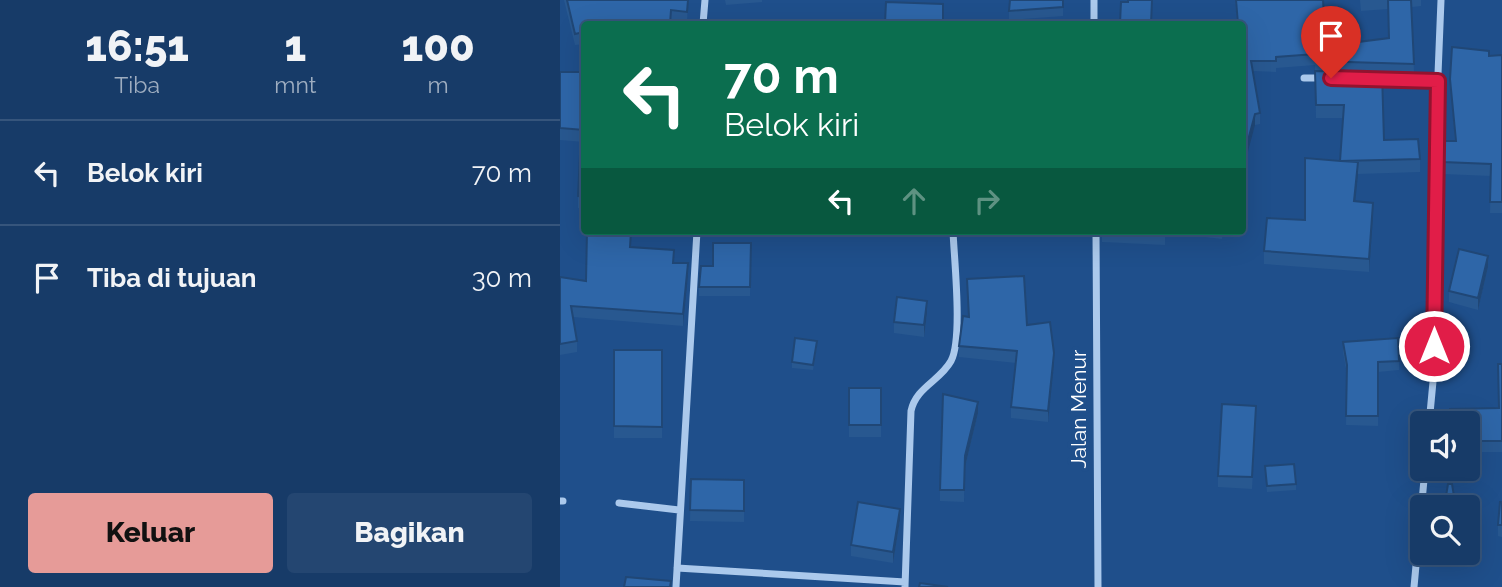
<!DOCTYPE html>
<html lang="id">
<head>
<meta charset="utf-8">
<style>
	:root { --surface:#173b68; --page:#244671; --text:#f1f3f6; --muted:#9eadc0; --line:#36557c; --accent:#e69b98 }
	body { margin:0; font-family:Raleway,sans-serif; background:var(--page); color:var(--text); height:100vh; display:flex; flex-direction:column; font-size:26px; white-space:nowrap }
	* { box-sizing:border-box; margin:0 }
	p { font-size:23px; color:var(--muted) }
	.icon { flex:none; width:38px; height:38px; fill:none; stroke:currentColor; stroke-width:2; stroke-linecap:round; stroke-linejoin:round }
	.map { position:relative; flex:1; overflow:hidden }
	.panel { display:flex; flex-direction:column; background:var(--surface); width:560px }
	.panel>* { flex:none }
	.banner { position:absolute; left:21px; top:21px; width:665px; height:214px; border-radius:7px; box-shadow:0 7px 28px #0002,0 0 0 2px var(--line); background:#0b6e4f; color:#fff; overflow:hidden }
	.buttons { position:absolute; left:850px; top:411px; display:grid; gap:14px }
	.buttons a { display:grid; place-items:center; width:70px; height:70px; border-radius:7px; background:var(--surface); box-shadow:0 7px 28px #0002,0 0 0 2px var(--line); font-size:35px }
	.pin { position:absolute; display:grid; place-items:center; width:60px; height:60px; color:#fff; margin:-72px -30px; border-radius:50% 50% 50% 0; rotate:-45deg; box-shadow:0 0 7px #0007 }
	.pin .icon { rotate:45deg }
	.me { position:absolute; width:77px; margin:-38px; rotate:0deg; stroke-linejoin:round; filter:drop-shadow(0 0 5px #0008) }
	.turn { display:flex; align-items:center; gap:24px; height:147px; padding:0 28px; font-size:32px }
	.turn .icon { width:91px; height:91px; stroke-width:2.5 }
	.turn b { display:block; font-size:49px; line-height:60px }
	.lanes { display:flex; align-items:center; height:66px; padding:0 28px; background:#0003; justify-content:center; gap:35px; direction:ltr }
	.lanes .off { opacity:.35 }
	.eta { display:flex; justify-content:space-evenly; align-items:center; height:119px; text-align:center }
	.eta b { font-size:42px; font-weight:800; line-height:49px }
	.primary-button { display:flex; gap:14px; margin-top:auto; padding:14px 28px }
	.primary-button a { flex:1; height:80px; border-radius:7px; background:var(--accent); color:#111; font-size:28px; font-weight:800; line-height:80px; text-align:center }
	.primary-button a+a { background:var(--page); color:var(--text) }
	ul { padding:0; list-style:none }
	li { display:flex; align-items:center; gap:21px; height:105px; padding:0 28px; border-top:2px solid var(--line) }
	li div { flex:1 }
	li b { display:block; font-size:26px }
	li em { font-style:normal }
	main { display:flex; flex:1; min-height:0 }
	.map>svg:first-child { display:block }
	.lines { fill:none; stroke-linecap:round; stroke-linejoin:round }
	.minor { stroke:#abc9ec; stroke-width:7 }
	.wall { fill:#285890 }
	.shaded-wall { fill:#204776 }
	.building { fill:#2e66a8; stroke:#204776; stroke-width:2 }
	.route-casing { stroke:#92132f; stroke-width:18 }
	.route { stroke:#e11d48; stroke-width:12 }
	.labels { text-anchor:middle; stroke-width:7; stroke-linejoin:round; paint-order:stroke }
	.street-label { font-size:21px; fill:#fff; stroke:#1f4f8b }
</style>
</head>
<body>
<main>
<section class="panel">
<div class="eta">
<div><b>16:51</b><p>Tiba</p></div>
<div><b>1</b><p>mnt</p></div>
<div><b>100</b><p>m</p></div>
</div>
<ul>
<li><svg class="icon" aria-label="left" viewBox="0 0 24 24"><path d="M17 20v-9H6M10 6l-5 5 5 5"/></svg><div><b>Belok kiri</b></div><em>70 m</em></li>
<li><svg class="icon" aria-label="arrive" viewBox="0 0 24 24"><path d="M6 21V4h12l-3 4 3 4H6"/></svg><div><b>Tiba di tujuan</b></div><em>30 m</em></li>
</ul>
<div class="primary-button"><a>Keluar</a><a>Bagikan</a></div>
</section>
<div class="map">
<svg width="942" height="587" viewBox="0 0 942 587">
	<rect width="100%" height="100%" fill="#1f4f8b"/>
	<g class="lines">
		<path class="minor" d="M534 0V24
			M143 24 145 0
			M744 78H765
			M815 80 878 81
			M536 231 538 587
			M869 424 874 371V173L881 0
			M0 501H3
			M59 503 119 510
			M117 568 345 582
			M116 587 137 231
			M345 587 351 411C356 387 380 381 391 361 403 339 394 258 393 231
			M854 587 865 469"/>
	</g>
	<path class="wall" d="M4 0H128L127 23 111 22 24 24V44L15 45Z
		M165 0H202V2L166 5Z
		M675 0H763L766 46 828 38V9L801 11 800 0H861V6L852 7 854 74H822L824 140 860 159V172L798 174 795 201 813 216 809 272 704 264V251L745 220 780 161 783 118H756L755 65 716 68V72L693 71 700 113V124L695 125 682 24H677Z
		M503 7V16L449 20V11Z
		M942 55V213H930L931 176 883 174V162L895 141 890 79 929 56Z
		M0 72H24V142L0 140Z
		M24 155V208H18V196Z
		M27 231H71V247L114 263 128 275 123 326 13 317 17 341V352L0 355V277L26 281Z
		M210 231H267V235H210Z
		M278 231H299L298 236 278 233Z
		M542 231H605V245L542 242Z
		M628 231H663L662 239 628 235Z
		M191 243 190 296H139V287L153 266Z
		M928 267 918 310 889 302V291Z
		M407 279 467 325 494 364 488 422 451 418V407L456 363 399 357V346L409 317Z
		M367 313 364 337 334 333V322Z
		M783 342 839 361V370L818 372V426L786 425 787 374 783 352Z
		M257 347 253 370 232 368V362Z
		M54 350H102V438H54Z
		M942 364V452H908V424L939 408Z
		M289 388H321V437H289Z
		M418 413 405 467 404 502 380 501V490Z
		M696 417 692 489 658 487V476Z
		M705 466 736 484V490L707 492Z
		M131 479 184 480V522L130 521Z
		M942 502V537L938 536V525Z
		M340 520 333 563 291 556V545Z
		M902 553V559L875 563V557Z"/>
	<path class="shaded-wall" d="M695 114V125L682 174V163Z
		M798 162V175L794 214V201Z
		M813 203V216L809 272V259Z
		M928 256V267L918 310V298Z
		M128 263V275L123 326V314Z
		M367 301V313L364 337V325Z
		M494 353V364L488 422V411Z
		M418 402V413L405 467 404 502 405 456Z
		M340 509V520L333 563V552Z"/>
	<path class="building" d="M7 0H128L127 12 111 10 110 24H24V32L15 34Z
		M450 0H503V7L449 11Z
		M568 0H592L591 24 560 23 561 2H568Z
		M676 0H763L766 46 829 38 828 0H851L854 64 755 61V54L716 57V61H691L700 113 695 114 682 163V24H678Z
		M326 2 383 4V24L325 23Z
		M892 47 929 51V56L942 55V202H930L931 164 883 162 885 141H896L890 79Z
		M755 71 822 73 824 140 858 139 860 159 781 161 798 162 794 201 813 203 809 259 704 251 707 218 745 220V158L780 161 784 105H756Z
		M0 72H24V130L0 128Z
		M20 155H24V197L18 196Z
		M27 231H71L70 247 114 250 113 263H128L123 314 11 306 17 341 0 344V277L26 281Z
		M542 231H605V234Z
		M153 243H191L190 287H139L141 266H153Z
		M899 249 928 256 918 298 889 291Z
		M464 276 467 325 490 322 494 353 488 411 451 407 457 351 399 346 403 316 409 317 407 279Z
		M337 297 367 301 364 325 334 322Z
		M235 338 257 341 253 365 232 362Z
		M838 338 839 361 818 362V416H786L787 365 783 342Z
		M54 350H102V427L54 426Z
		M938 364H942V441H908V424H890V409L939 408Z
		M289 388H321V425H289Z
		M383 394 418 402 405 456 404 490H380Z
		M662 404 696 406 692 477 658 476Z
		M734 464 736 484 707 486 705 466Z
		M131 479 184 480V511L130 510Z
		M888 484H892L896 508H884Z
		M298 502 340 509 333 552 291 545Z
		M940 502H942V525H938Z
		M876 553H902L875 557Z
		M66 577 111 581 110 587H64Z
		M360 583 388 587H359Z"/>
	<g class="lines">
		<g class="route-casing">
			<path id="route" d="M771 78 878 81 874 346"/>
		</g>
		<use href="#route" class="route"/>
	</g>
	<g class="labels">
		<g class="street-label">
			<text transform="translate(519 409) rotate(-90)" y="7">Jalan Menur</text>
		</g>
	</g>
</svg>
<div class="buttons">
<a><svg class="icon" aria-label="sound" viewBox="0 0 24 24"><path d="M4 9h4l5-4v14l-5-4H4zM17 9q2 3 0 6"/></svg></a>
<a><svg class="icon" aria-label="search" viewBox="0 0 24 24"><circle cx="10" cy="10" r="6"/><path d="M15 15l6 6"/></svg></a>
</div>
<div class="pin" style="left:771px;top:78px;background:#d93025"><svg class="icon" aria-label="arrive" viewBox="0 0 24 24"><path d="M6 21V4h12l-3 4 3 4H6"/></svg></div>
<svg class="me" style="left:874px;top:346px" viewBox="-20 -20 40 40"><circle r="17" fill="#e11d48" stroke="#fff" stroke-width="3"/><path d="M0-11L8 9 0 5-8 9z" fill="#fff"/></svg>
<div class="banner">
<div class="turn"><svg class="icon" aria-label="left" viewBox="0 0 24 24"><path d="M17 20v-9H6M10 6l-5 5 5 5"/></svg><div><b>70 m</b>Belok kiri</div></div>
<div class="lanes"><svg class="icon" aria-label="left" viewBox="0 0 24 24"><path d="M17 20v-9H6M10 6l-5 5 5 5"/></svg><svg class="icon off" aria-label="ahead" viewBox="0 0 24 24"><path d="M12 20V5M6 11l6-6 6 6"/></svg><svg class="icon off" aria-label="right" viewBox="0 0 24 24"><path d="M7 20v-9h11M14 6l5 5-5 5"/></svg></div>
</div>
</div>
</main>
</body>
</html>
